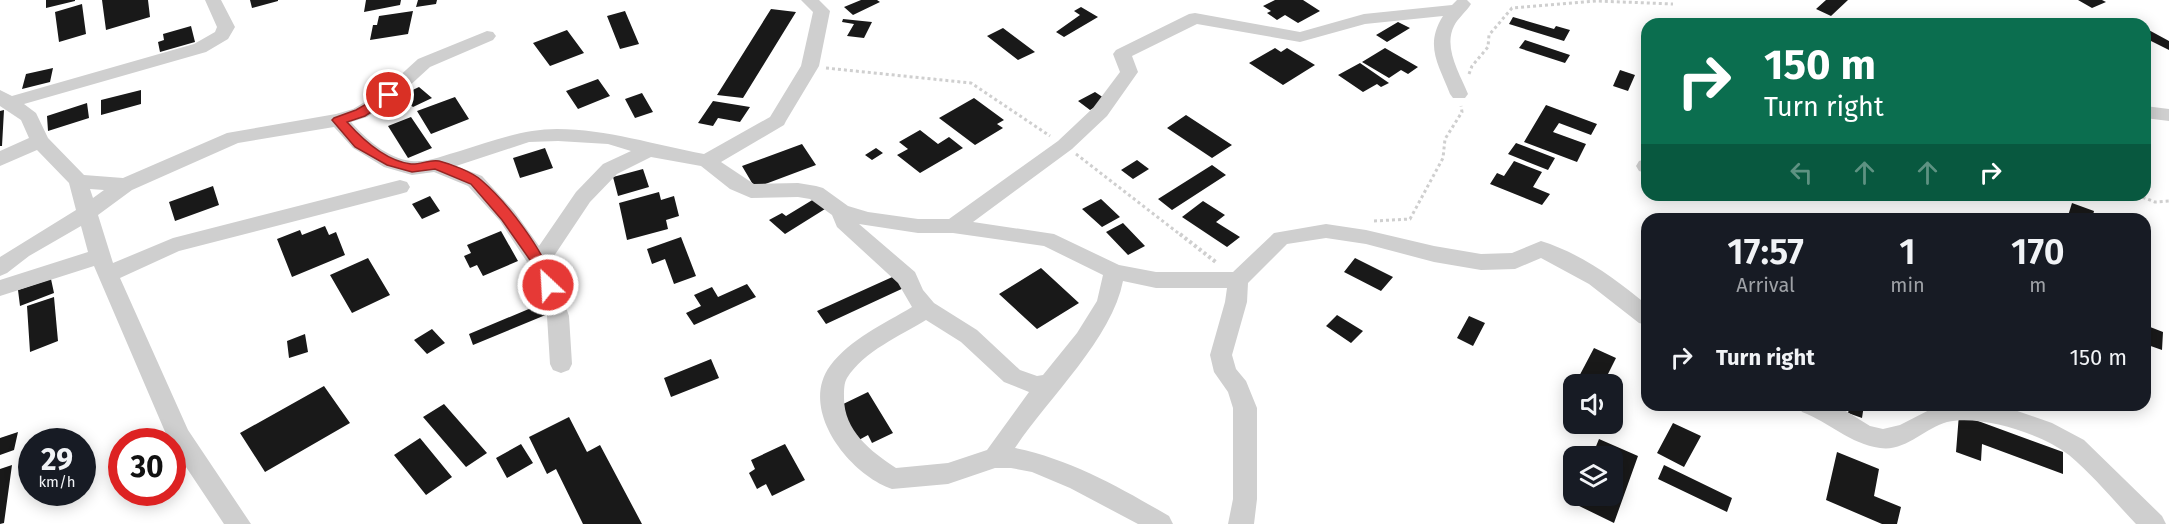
<!DOCTYPE html>
<html lang="en">
<head>
<meta charset="utf-8">
<style>
	:root { --surface:#171b24; --page:#242831; --text:#f1f3f6; --muted:#9ea1a6 }
	body { margin:0; font-family:"Fira Sans",sans-serif; background:var(--page); color:var(--text); height:100vh; display:flex; flex-direction:column; font-size:22px; white-space:nowrap }
	* { box-sizing:border-box; margin:0 }
	p { font-size:20px; color:var(--muted) }
	.icon { flex:none; width:33px; height:33px; fill:none; stroke:currentColor; stroke-width:2; stroke-linecap:round; stroke-linejoin:round }
	.map { position:relative; flex:1; overflow:hidden }
	.sheet { position:absolute; left:1641px; top:213px; width:510px; height:198px; display:flex; flex-direction:column; background:var(--surface); border-radius:18px; box-shadow:0 3px 15px #0003 }
	.sheet>* { flex:none }
	.guide { position:absolute; left:1641px; top:18px; width:510px; height:183px; border-radius:18px; box-shadow:0 3px 15px #0003; background:#0b6e4f; color:#fff; overflow:hidden }
	.fabs { position:absolute; left:1563px; top:374px; display:grid; gap:12px }
	.fabs a { display:grid; place-items:center; width:60px; height:60px; border-radius:12px; background:var(--surface); box-shadow:0 3px 15px #0003; font-size:30px }
	.speed { position:absolute; left:18px; top:428px; display:flex; gap:12px; font-size:30px; font-weight:700; text-align:center }
	.speed>* { display:grid; place-content:center; width:78px; height:78px; border-radius:50%; background:var(--surface); box-shadow:0 3px 15px #0003; line-height:1 }
	.speed small { font-size:15px; font-weight:400 }
	.speed .limit { border:9px solid #d22; background:#fff; color:#111 }
	.pin { position:absolute; display:grid; place-items:center; width:51px; height:51px; color:#fff; margin:-26px; border:3px solid #fff; border-radius:50%; box-shadow:0 2px 6px #0007 }
	.me { position:absolute; width:66px; margin:-33px; rotate:335deg; stroke-linejoin:round; filter:drop-shadow(0 0 4px #0008) }
	.turn { display:flex; align-items:center; gap:21px; height:126px; padding:0 24px; font-size:27px }
	.turn .icon { width:78px; height:78px; stroke-width:2.5 }
	.turn b { display:block; font-size:42px; line-height:51px }
	.lanes { display:flex; align-items:center; height:57px; padding:0 24px; background:#0003; justify-content:center; gap:30px; direction:ltr }
	.lanes .off { opacity:.35 }
	.eta { display:flex; justify-content:space-evenly; align-items:center; height:102px; text-align:center }
	.eta b { font-size:36px; font-weight:600; line-height:42px }
	ul { padding:0; list-style:none }
	li { display:flex; align-items:center; gap:18px; height:84px; padding:0 24px }
	li div { flex:1 }
	li b { display:block; font-size:22px }
	li em { font-style:normal }
	.map>svg:first-child { display:block }
	.building { fill:#191919 }
	.lines { fill:none; stroke-linecap:round; stroke-linejoin:round }
	.path-far1 { stroke:#cfcfcf; stroke-width:3; stroke-dasharray:3 3; stroke-linecap:butt }
	.path { stroke:#cfcfcf; stroke-width:4; stroke-dasharray:3 3; stroke-linecap:butt }
	.minor { fill:#cfcfcf; fill-rule:evenodd }
	.route { fill:#e63936; stroke:#962523; stroke-width:1.5 }
</style>
</head>
<body>
<div class="map">
<svg width="2169" height="524" viewBox="0 0 2169 524">
	<rect width="100%" height="100%" fill="#fff"/>
	<path class="building" d="M46 0H75V1L46 8Z
		M102 0H148L150 17 106 30Z
		M250 0H278V1L252 8Z
		M366 0H401L400 5 364 12Z
		M418 0H437L436 4 416 7Z
		M861 0H877L880 2 853 15 844 7Z
		M1275 0H1303L1320 11 1298 23 1285 15 1277 20 1267 13 1271 11 1263 6Z
		M1826 0H1848L1831 16 1816 9Z
		M2078 0H2102L2106 2 2092 8Z
		M82 4 86 34 59 42 55 12Z
		M1081 7 1098 17 1064 37 1056 32 1080 15 1074 11Z
		M771 9 796 12 743 98 717 95Z
		M413 11 408 34 370 40 373 25H377L379 16Z
		M625 11 639 44 620 49 607 16Z
		M1513 17 1554 29 1556 26 1570 30 1564 41 1509 24Z
		M843 19 872 22 864 38 847 36 854 24 842 22Z
		M1398 22 1410 28 1387 42 1376 35Z
		M191 26 195 42 160 52 158 42 164 40 163 34Z
		M1003 28 1035 52 1018 60 987 36Z
		M2145 28 2169 41V50L2145 38Z
		M567 30 584 53 550 66 533 43Z
		M1525 40 1570 55 1565 63 1519 48Z
		M1275 48 1281 52 1287 48 1315 65 1283 85 1249 63Z
		M1385 48 1418 67 1408 74 1401 70 1389 78 1362 62Z
		M1360 63 1389 83 1381 87 1377 84 1363 92 1338 75Z
		M53 68 50 82 22 89 26 74Z
		M1620 70 1635 75 1628 91 1613 86Z
		M598 79 610 96 578 109 566 91Z
		M419 87 432 98 413 107 400 96Z
		M141 90V104L101 115V100Z
		M1095 92 1107 100 1090 110 1078 101Z
		M642 93 653 112 635 118 625 99Z
		M455 97 469 119 431 134 417 111Z
		M974 98 1004 120 997 124 1003 128 975 145 939 118Z
		M713 101 750 107 740 122 718 118 713 126 698 123Z
		M87 103 89 118 48 131 47 116Z
		M1546 105 1597 124 1591 135 1559 123 1553 132 1586 144 1577 162 1524 142Z
		M4 110 2 146H0V111Z
		M1186 115 1232 145 1212 158 1167 128Z
		M411 117 432 148 408 158 388 126Z
		M920 130 938 144 949 137 963 148 920 173 897 155 908 149 899 142Z
		M1516 143 1555 158 1548 170 1508 154Z
		M802 144 816 165 755 188 742 166Z
		M545 148 553 168 520 178 513 158Z
		M876 148 883 153 872 160 865 155Z
		M1137 160 1149 169 1133 179 1121 170Z
		M1514 161 1542 172 1533 187 1550 194 1542 205 1490 184 1497 173 1504 176Z
		M1212 165 1226 175 1172 210 1158 199Z
		M643 169 649 187 618 196 613 177Z
		M213 186 219 205 175 221 169 202Z
		M659 192 661 200 674 196 679 216 666 220 668 229 627 240 619 203Z
		M430 196 440 211 422 219 412 204Z
		M814 199 825 209 785 234 769 220 782 213 786 216Z
		M1101 199 1120 217 1102 227 1082 209Z
		M1203 201 1225 215 1216 222 1240 237 1227 247 1182 217Z
		M2072 203 2094 211 2092 219H2067Z
		M1123 223 1145 246 1128 255 1106 232Z
		M325 226 329 235 336 232 345 255 292 277 277 239 300 230 302 235Z
		M501 231 518 261 483 276 477 265 470 268 464 256 471 253 467 245Z
		M681 237 696 276 674 284 665 259 652 264 647 249Z
		M368 258 390 295 352 313 330 275Z
		M1355 258 1393 277 1381 291 1344 272Z
		M1041 268 1079 303 1037 329 999 294Z
		M899 274 908 286 826 324 817 311Z
		M51 279 54 293 20 306 18 290Z
		M747 284 756 297 694 325 686 313 701 306 694 295 712 287 718 297Z
		M54 297 58 341 30 352 27 306Z
		M543 303 548 314 473 345 469 334Z
		M1337 315 1363 331 1351 343 1326 326Z
		M1469 316 1485 323 1473 346 1457 338Z
		M2145 325 2163 332 2162 350 2145 344Z
		M432 329 445 343 427 354 414 340Z
		M305 334 308 352 289 358 287 341Z
		M1594 348 1616 358 1603 384H1575Z
		M711 359 719 378 671 397 664 378Z
		M324 386 350 423 265 472 240 433Z
		M868 392 893 433 872 443 868 435 857 441 837 407Z
		M444 404 487 453 466 467 423 417Z
		M1850 405H1864L1862 418 1848 413Z
		M1959 414 2063 452V474L1982 444 1981 461 1956 452Z
		M569 417 587 452 600 445 642 524H583L556 469 547 474 529 437Z
		M1673 423 1701 436 1684 467 1657 453Z
		M18 432 14 450 0 455V438Z
		M420 438 452 477 426 495 394 455Z
		M1599 439 1638 456 1614 523 1573 503 1577 495H1612V456H1592Z
		M521 444 533 463 507 478 496 458Z
		M785 444 805 480 772 496 766 484 757 489 749 473 755 469 751 460Z
		M1837 452 1879 469 1874 496 1901 507 1897 524H1882L1826 500Z
		M12 465 4 523 0 524V469Z
		M1664 465 1732 498 1727 512 1658 479Z"/>
	<g class="lines">
		<path class="path-far1" d="M826 68 971 83 1050 136
			M1469 74 1472 66 1488 47 1489 35 1512 8 1597 1 1673 4
			M1076 154 1182 236
			M2137 195 2155 202 2169 201
			M1374 221 1410 219 1443 158 1445 139 1462 112 1461 106"/>
		<path class="path" d="M1180 234 1217 263"/>
		<path class="minor" d="M205 0H221L235 27 228 39 206 52 24 104 36 113 48 138 84 175 123 178 227 133 336 114 353 109 383 91 418 59 487 31 493 32 496 36 493 40 430 67 395 99 367 117 351 122C366 139 387 158 411 161 427 163 445 155 460 151 492 141 523 129 557 129 607 129 655 145 704 154L770 117 801 66 813 12 801 0H819L830 11 819 66 786 121 784 125 721 162 754 184 798 183 816 186 823 188 848 206 868 212 918 219H949L1058 141 1093 108 1120 72 1113 54 1116 50 1189 14 1195 13 1300 32 1364 14 1452 5 1457 0H1467L1471 4C1466 12 1458 18 1454 26 1443 48 1460 74 1468 94L1465 98H1453L1450 94C1439 65 1424 46 1443 16L1365 24 1300 42 1197 24 1132 56 1138 72 1107 116 1072 149 973 222 1054 234 1119 265 1156 272H1233L1274 233 1326 224 1366 230 1434 246 1481 254 1512 253 1541 241C1580 253 1616 279 1647 305V325L1639 323 1589 284 1541 258 1515 269 1481 270 1434 262 1366 244 1326 238 1287 244 1248 283 1247 302 1232 355 1236 369 1246 381 1257 408V499L1254 524H1228L1233 499V408L1228 392 1214 372 1210 355 1225 302 1227 288H1156L1123 281C1112 339 1048 398 1015 448 1070 459 1121 488 1169 516L1173 524H1138L1070 488 1032 472 1011 468H995L948 484 892 489C850 475 798 410 830 366 850 339 884 324 912 307L898 283 837 227 832 215 810 199 798 197 751 198 730 189 701 166 651 157 617 174 590 202 550 262 569 316 572 364 569 370 561 373 553 370 550 364 547 316 533 271 500 221 468 186 434 172 412 175 384 167 353 148 334 127 238 143 132 190 98 215 113 263 173 238 400 180 407 182 410 187 407 192 400 194 179 251 120 278 188 430 251 524H224L172 446V441H169L94 266 0 296V280L88 252 81 226 29 256 7 273 0 276V257L76 210 69 183 37 150 0 166V151L29 138 21 120 0 106V90L12 96 194 44 215 32 217 27ZM558 141 608 144 631 151 603 164 576 192 539 246 514 211 482 176 456 166 529 142ZM90 189 104 190 93 198ZM859 224 918 233H953L1044 246 1103 275 1097 301 1077 333 1043 375 1037 376 1020 370 977 330 934 303 923 290 915 272ZM926 320 961 342 1004 382 1029 392 987 450 948 463 896 468C870 451 843 430 844 396 844 390 844 383 847 378 864 351 900 336 926 320Z
			M2145 106 2169 109V121L2145 118Z
			M1646 159H1647V173L1639 171 1636 166 1639 161Z
			M1798 405H1836L1870 426 1883 429 1900 425 1939 405H2000L2052 423 2084 440 2162 516 2166 524H2136C2114 501 2093 475 2069 455 2043 434 1980 414 1947 422 1925 428 1905 452 1880 448 1850 444 1829 422 1802 412Z"/>
	</g>
	<path class="route" d="M389 91 393 92V98L365 116 347 122C363 140 386 161 411 164 420 165 430 159 439 161 451 164 472 172 481 180 508 203 544 251 555 285L553 288H543L537 270 502 220 471 184 435 169 412 172 387 165 355 147 332 120 334 118 356 110Z"/>
</svg>
<div class="fabs">
<a><svg class="icon" aria-label="sound" viewBox="0 0 24 24"><path d="M4 9h4l5-4v14l-5-4H4zM17 9q2 3 0 6"/></svg></a>
<a><svg class="icon" aria-label="layers" viewBox="0 0 24 24"><path d="M12 4l9 5-9 5-9-5zM3 14l9 5 9-5"/></svg></a>
</div>
<div class="speed"><div>29<small>km/h</small></div><div class="limit">30</div></div>
<div class="pin" style="left:389px;top:95px;background:#d93025"><svg class="icon" aria-label="arrive" viewBox="0 0 24 24"><path d="M6 21V4h12l-3 4 3 4H6"/></svg></div>
<svg class="me" style="left:548px;top:285px" viewBox="-20 -20 40 40"><circle r="17" fill="#e63936" stroke="#fff" stroke-width="3"/><path d="M0-11L8 9 0 5-8 9z" fill="#fff"/></svg>
<div class="guide">
<div class="turn"><svg class="icon" aria-label="right" viewBox="0 0 24 24"><path d="M7 20v-9h11M14 6l5 5-5 5"/></svg><div><b>150 m</b>Turn right</div></div>
<div class="lanes"><svg class="icon off" aria-label="left" viewBox="0 0 24 24"><path d="M17 20v-9H6M10 6l-5 5 5 5"/></svg><svg class="icon off" aria-label="ahead" viewBox="0 0 24 24"><path d="M12 20V5M6 11l6-6 6 6"/></svg><svg class="icon off" aria-label="ahead" viewBox="0 0 24 24"><path d="M12 20V5M6 11l6-6 6 6"/></svg><svg class="icon" aria-label="right" viewBox="0 0 24 24"><path d="M7 20v-9h11M14 6l5 5-5 5"/></svg></div>
</div>
<section class="sheet">
<div class="eta">
<div><b>17:57</b><p>Arrival</p></div>
<div><b>1</b><p>min</p></div>
<div><b>170</b><p>m</p></div>
</div>
<ul>
<li><svg class="icon" aria-label="right" viewBox="0 0 24 24"><path d="M7 20v-9h11M14 6l5 5-5 5"/></svg><div><b>Turn right</b></div><em>150 m</em></li>
</ul>
</section>
</div>
</body>
</html>
